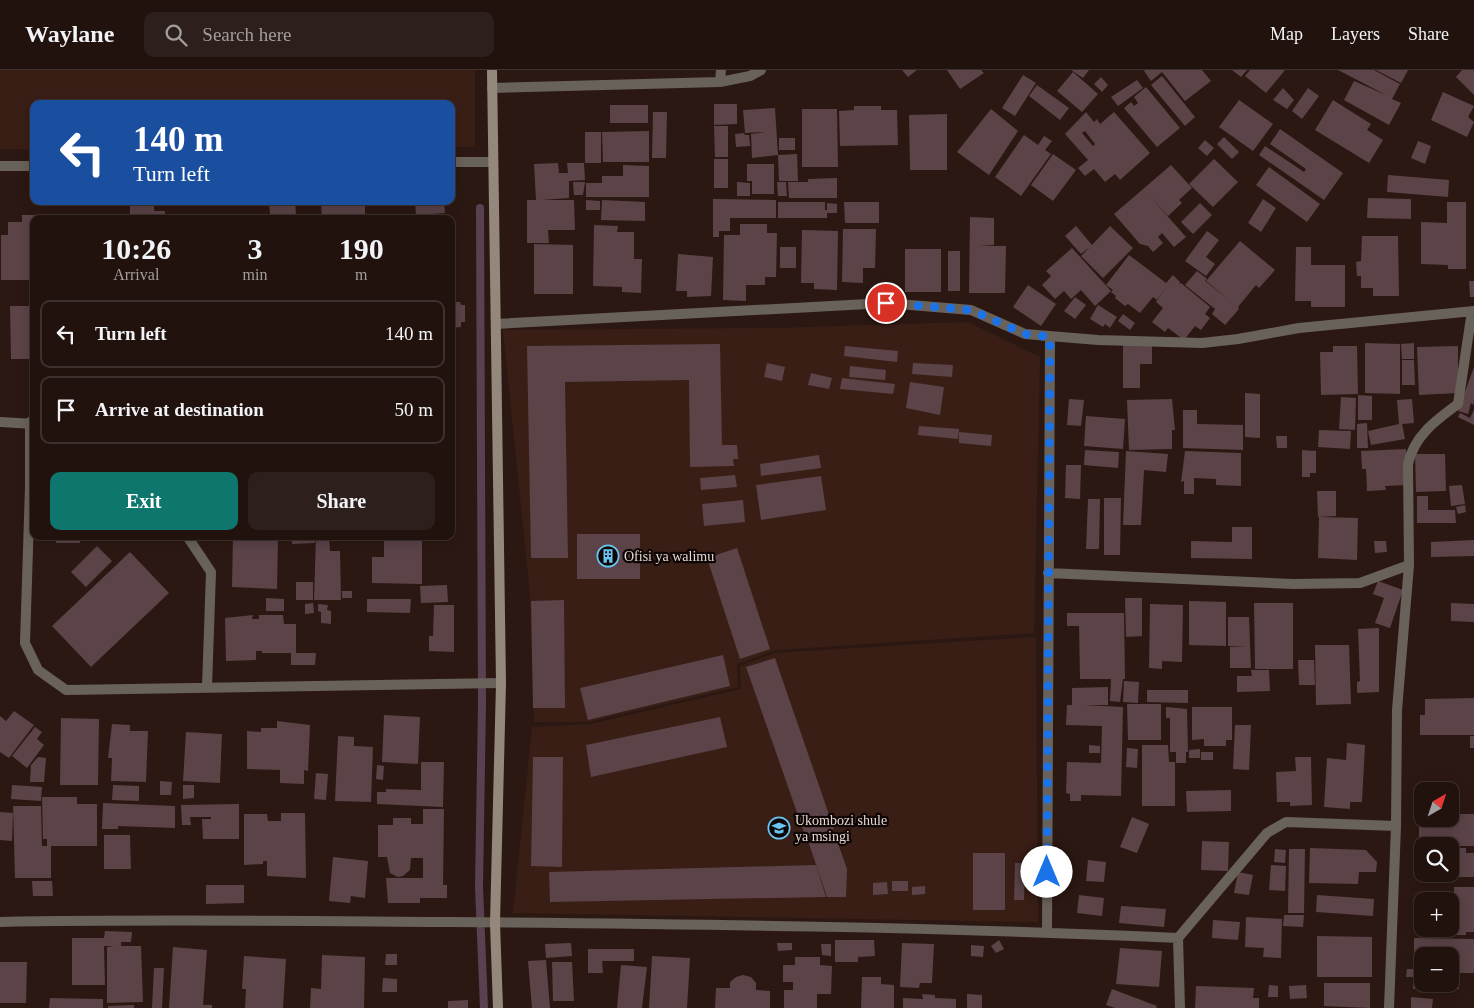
<!DOCTYPE html>
<html lang="en">
<head>
<meta charset="utf-8">
<style>
	:root { --surface:#21120e; --page:#2d201c; --text:#f1f3f6; --muted:#a29e9e; --line:#3e322e; --accent:#0f766e }
	body { margin:0; font-family:"Times New Roman",serif; background:var(--page); color:var(--text); height:100vh; display:flex; flex-direction:column; font-size:19px; white-space:nowrap }
	* { box-sizing:border-box; margin:0 }
	p { font-size:16px; color:var(--muted) }
	.icon { flex:none; width:28px; height:28px; fill:none; stroke:currentColor; stroke-width:2; stroke-linecap:round; stroke-linejoin:round }
	.map { position:relative; flex:1; overflow:hidden }
	.side { position:absolute; left:30px; top:145px; width:425px; height:325px; display:flex; flex-direction:column; background:var(--surface); border-radius:10px; box-shadow:0 2px 12px #0003,0 0 0 1px var(--line) }
	.side>* { flex:none }
	.guide { position:absolute; left:30px; top:30px; width:425px; height:105px; border-radius:10px; box-shadow:0 2px 12px #0003,0 0 0 1px var(--line); background:#1a4fa0; color:#fff; overflow:hidden }
	.needle { width:32px; rotate:39deg }
	.tools { position:absolute; left:1414px; top:712px; display:grid; gap:10px }
	.tools a { display:grid; place-items:center; width:45px; height:45px; border-radius:10px; background:var(--surface); box-shadow:0 2px 12px #0003,0 0 0 1px var(--line); font-size:25px }
	.pin { position:absolute; display:grid; place-items:center; width:42px; height:42px; color:#fff; margin:-21px; border:2px solid #fff; border-radius:50%; box-shadow:0 1px 5px #0007 }
	.me { position:absolute; width:55px; margin:-28px; rotate:0deg; stroke-linejoin:round; filter:drop-shadow(0 0 4px #0008) }
	.turn { display:flex; align-items:center; gap:18px; height:105px; padding:0 20px; font-size:22px }
	.turn .icon { width:65px; height:65px; stroke-width:2.5 }
	.turn b { display:block; font-size:35px; line-height:42px }
	.eta { display:flex; justify-content:space-evenly; align-items:center; height:85px; text-align:center }
	.eta b { font-size:30px; font-weight:700; line-height:35px }
	.action { display:flex; gap:10px; margin-top:auto; padding:10px 20px }
	.action a { flex:1; height:58px; border-radius:10px; background:var(--accent); color:#fff; font-size:20px; font-weight:700; line-height:58px; text-align:center }
	.action a+a { background:var(--page); color:var(--text) }
	ul { padding:0; list-style:none }
	li { display:flex; align-items:center; gap:15px; height:68px; margin:0 10px 8px; padding:0 10px; border:2px solid var(--line); border-radius:10px }
	li div { flex:1 }
	li b { display:block; font-size:19px }
	li em { font-style:normal }
	header { display:flex; align-items:center; gap:30px; box-sizing:border-box; height:70px; padding:0 25px; background:var(--surface); border-bottom:1px solid var(--line) }
	header strong { font-size:24px }
	nav { display:flex; gap:28px; margin-inline-start:auto; font-size:18px }
	.search { width:350px; height:45px; background:var(--page); display:flex; align-items:center; gap:12px; box-sizing:border-box; padding:0 18px; border-radius:10px; color:var(--muted); font-size:19px }
	.map>svg:first-child { display:block }
	.built { fill:#391e16 }
	.lines { fill:none; stroke-linecap:round; stroke-linejoin:round }
	.stream { stroke:#594152; stroke-width:8 }
	.building { fill:#5b4348; fill-rule:evenodd }
	.street { stroke:#69625a; stroke-width:10 }
	.secondary { stroke:#94887c; stroke-width:10 }
	.route { stroke:#1a73e8; stroke-width:9; stroke-dasharray:0 16.2 }
	.labels { text-anchor:middle; stroke-width:4.5; stroke-linejoin:round; paint-order:stroke }
	.poi-label { font-size:14px; fill:#e6d8d4; stroke:#0e0604; text-anchor:start }
</style>
</head>
<body>
<header>
<strong>Waylane</strong>
<div class="search"><svg class="icon" aria-label="search" viewBox="0 0 24 24"><circle cx="10" cy="10" r="6"/><path d="M15 15l6 6"/></svg>Search here</div>
<nav><a>Map</a><a>Layers</a><a>Share</a></nav>
</header>
<div class="map">
<svg width="1474" height="938" viewBox="0 0 1474 938">
	<rect width="100%" height="100%" fill="#2c1812"/>
	<path class="built" d="M0 0H475V77H451V34H34V79H0Z
		M968 252 1040 287 1034 563 776 580 737 594 738 617 588 652H534L530 524 503 260 777 258Z
		M1036 567 1038 852 513 843 532 657 590 654 741 619 740 596 775 583Z"/>
	<g class="lines">
		<path class="stream" d="M480 138 482 634 479 817 484 938"/>
	</g>
	<path class="building" d="M902 0H917L908 7Z
		M947 0H981L984 3 960 19Z
		M1071 0H1089L1083 8Z
		M1145 0H1202L1211 11 1185 31 1162 2 1151 11 1144 1Z
		M1232 0H1247L1241 7Z
		M1250 0H1285L1266 23 1245 6Z
		M1338 0H1374L1400 14 1392 29 1401 33 1389 55 1344 30 1354 11 1386 25Z
		M1376 0H1408L1401 13Z
		M1462 0H1474V25L1456 7Z
		M1073 2 1098 24 1082 42 1057 21Z
		M1023 5 1036 13 1015 46 1002 38Z
		M1162 6 1195 47 1185 56 1151 15Z
		M1101 7 1108 15 1102 22 1094 14Z
		M1137 10 1143 18 1118 36 1111 27Z
		M1037 15 1069 38 1060 50 1029 26Z
		M1146 17 1180 58 1157 77 1124 38 1131 32 1134 36 1138 33 1134 27Z
		M1283 18 1294 30 1287 39 1273 30Z
		M1308 18 1319 26 1302 49 1292 41Z
		M1443 22 1474 36 1468 47 1474 52 1467 67 1431 50Z
		M1239 30 1273 54 1253 81 1219 57Z
		M1333 30 1371 54 1367 60 1383 70 1369 93 1315 60Z
		M714 34H737V54L714 55Z
		M610 35H648V53H610Z
		M854 36H881V40H897L898 75 840 76 839 41 854 40Z
		M775 38 778 85 752 88 751 64 765 62 745 63 743 40Z
		M802 39H837L838 97H802Z
		M991 39 1018 61 989 105 957 82Z
		M653 42H667L666 88H652Z
		M1086 42 1094 52 1097 49 1100 54 1114 42 1150 83 1120 110 1115 104 1105 112 1094 99 1085 106 1078 98 1088 90 1065 64ZM1085 61 1095 74 1093 76 1082 63Z
		M947 44V100H910L909 45Z
		M714 56H728V87H715Z
		M1280 59 1343 103 1324 130 1259 85 1265 76 1304 102 1306 99 1270 74Z
		M649 61V92H603L602 62Z
		M585 62H601V93H585Z
		M744 63 745 65H749L750 76 736 77 735 64Z
		M1024 65 1038 75 1044 66 1052 71 1045 80 1051 84 1021 126 995 107Z
		M1224 67 1239 82 1232 89 1217 74Z
		M779 68H795V80H779Z
		M1205 70 1214 78 1207 86 1198 78Z
		M1418 71 1431 76 1425 94 1411 88Z
		M797 84 798 111H779L778 85Z
		M1053 84 1076 100 1053 131 1031 115Z
		M714 89H728V118H714Z
		M1214 89 1238 112 1213 137 1189 114Z
		M558 93 559 103H568L567 93H584L585 110 569 111V128L541 130H574L575 160H548L549 173H527V130H536L534 94Z
		M747 94H774V124H752V111H747Z
		M623 95 649 96V127H586V113H602V106H623Z
		M1171 95 1192 118 1179 130 1182 133 1168 146 1147 123 1186 167 1174 177 1162 163 1158 167 1163 173 1153 182 1148 176 1140 174 1114 144Z
		M1269 97 1320 134 1307 152 1256 115Z
		M1388 105 1449 110 1448 127 1387 122Z
		M837 108V128H789L788 112H808V109Z
		M573 112H585L583 125H574Z
		M737 112 750 113V126H737Z
		M777 112H786L787 126H778Z
		M1368 128 1411 129V149L1367 148Z
		M713 129 776 130V148H730V161H719V167H713Z
		M1263 129 1276 138 1261 162 1248 153Z
		M586 130 600 131V140H586Z
		M602 130 645 132V151L601 150Z
		M52 131H94V135H52Z
		M130 131H154V141H165V149H130Z
		M269 131H295L296 144 270 145Z
		M321 131H365V146L322 149Z
		M415 131H444L445 143 416 145Z
		M778 132H825V140H827V133L837 134V143H827V148H778Z
		M844 132H879V153H845Z
		M1447 132H1466V199H1448V195L1421 194V152L1447 153Z
		M1200 133 1212 145 1193 164 1181 152Z
		M22 145H45V149H34V210H1V165H8V152H22Z
		M970 147 994 148V175L979 176H1006L1005 223H969Z
		M740 154H767V163H777L776 207H765V215H746V231L723 230 724 165H740Z
		M594 155 618 156 617 162H634V189H642L641 223 622 222V217L593 216Z
		M1076 156 1092 175 1110 156 1133 178 1103 208 1081 186 1090 177 1081 184 1065 166Z
		M843 159H876L875 198H863V213L842 212Z
		M802 160 838 161 837 220 814 219V213H801Z
		M1207 161 1219 170 1206 187 1215 194 1206 206 1185 191Z
		M1362 166H1398L1399 226H1373V218H1361V206H1357L1356 192 1361 191Z
		M1240 171 1275 200 1259 218 1256 215 1238 237 1239 239 1225 255 1212 244 1215 239 1185 215 1197 201 1207 209 1205 211 1229 230 1206 211Z
		M534 174 573 175V224H534Z
		M780 177H796V198H780Z
		M1296 177H1311V195H1345V237H1311V231H1295Z
		M1072 178 1111 221 1095 236 1081 220 1071 229 1064 221 1055 229 1042 215 1051 206 1046 201Z
		M905 179H941V222H905Z
		M948 181H960V221H948Z
		M678 184 713 187 711 226 687 227V221H676Z
		M1129 185 1166 213 1173 205 1180 212 1179 214 1181 213 1210 237 1205 244 1210 248 1201 260 1195 256 1184 270 1168 258 1165 262 1152 252 1163 238 1156 232 1168 215 1157 230 1153 227 1140 243 1128 234 1125 236 1115 228 1116 226 1111 222 1113 220 1106 215Z
		M1469 211H1474V227H1470Z
		M1028 215 1056 234 1041 256 1013 237Z
		M1075 227 1086 235 1075 249 1064 241Z
		M451 232H460L461 235H465V252H461V257L451 258Z
		M1098 235 1117 247 1110 258 1105 254 1103 257 1090 249Z
		M10 236H34V289H11Z
		M1123 244 1135 253 1130 260 1118 251Z
		M1365 273 1400 274V324L1365 323Z
		M1414 273V289H1402L1401 274Z
		M720 274 722 375H737L738 389H733L734 396 690 397 689 310 565 312 568 488H531L527 276Z
		M1123 275H1152V294H1140V318H1123Z
		M845 276 898 281 897 292 844 286Z
		M1333 276H1357L1358 324 1321 325 1320 282H1333Z
		M1458 276V323L1419 325 1417 277Z
		M1402 290H1414L1415 315H1402Z
		M767 293 785 297 782 311 764 307Z
		M913 293 953 295 952 307 912 304Z
		M850 296 886 300 885 310 849 307Z
		M1474 297V335L1471 333 1468 344 1458 341Z
		M811 303 832 308 829 319 808 315Z
		M842 308 895 314 893 324 840 319Z
		M910 312 944 317 940 345 906 338Z
		M1245 323 1260 324V368L1245 367Z
		M1358 325 1372 326V350H1358Z
		M1341 327 1356 328 1355 360 1339 359Z
		M1069 329 1084 330 1081 356 1067 355Z
		M1172 329 1175 360H1172V379L1129 380 1127 330Z
		M1412 329 1414 353 1402 354 1405 369 1371 375 1368 361 1399 354 1397 330Z
		M1183 340H1197V354L1243 355V380L1183 378Z
		M1474 340V355L1458 347 1460 343 1470 348Z
		M1086 346 1125 349 1123 379 1084 376Z
		M1367 353 1368 378H1357V354Z
		M919 356 959 359 958 369 918 365Z
		M1319 360 1351 361 1350 379 1318 377Z
		M959 362 992 365 991 376 959 373Z
		M1276 366H1287V378H1277Z
		M1406 379V415L1385 416 1386 420 1367 421 1366 399H1362L1361 381Z
		M1085 380 1119 382 1118 398 1084 395Z
		M1302 380 1316 381V403H1310V407H1302Z
		M1126 381 1168 384 1166 402 1144 400 1141 455H1123Z
		M1185 381 1241 383V416L1216 415V409L1194 408V424H1184V411L1181 412Z
		M1415 384H1445L1446 421 1416 422Z
		M819 385 821 398 761 406 760 394Z
		M451 395 455 396 454 415H451Z
		M1066 395H1081L1080 429 1065 428Z
		M735 405 737 417 701 420 700 408Z
		M821 406 826 440 761 450 756 415Z
		M1462 415 1465 434 1451 436 1449 416Z
		M1317 421H1336V446L1318 447Z
		M1417 426H1428V440H1455L1456 453H1417Z
		M1104 428H1121L1120 485H1104Z
		M1088 429H1100L1099 479H1086Z
		M743 430 745 452 704 456 702 434Z
		M1465 435 1466 442 1458 444 1456 437Z
		M1319 447 1358 448 1357 490 1318 488Z
		M1232 457H1252V489L1191 488V471L1232 472Z
		M577 464H640V509H577Z
		M56 466H80V473H56Z
		M233 466H278L277 519 232 517Z
		M292 466H315V473L292 474Z
		M316 466H329L330 481H340L341 530H314Z
		M352 466H379V471L351 469Z
		M384 466H422V514L372 513V487H384Z
		M1474 470V486L1431 487V472Z
		M1374 471H1386L1387 482 1375 483Z
		M97 476 112 491 86 517 71 502Z
		M737 478 770 579 740 589 707 488Z
		M130 482 169 523 91 597 52 556Z
		M1378 511 1403 520 1390 558 1375 553 1384 528 1373 524Z
		M296 512H313V530H296Z
		M447 515 448 532 421 533 420 516Z
		M342 521H352V528H342Z
		M266 528 284 529V541H266Z
		M1125 528H1142V566L1126 567Z
		M367 529H411L410 543 367 542Z
		M564 530 565 638H533L531 531Z
		M1189 531 1226 532V576L1189 575Z
		M313 533 314 543 305 544V534Z
		M1254 533H1293V599H1255Z
		M1451 533 1474 534V552L1451 551Z
		M318 534 328 535 327 540 331 541V554L321 553V542L318 541Z
		M1150 534 1183 535 1182 592 1162 591V599L1149 598Z
		M434 535H454V582L429 581V566H433Z
		M1067 543H1124L1125 609H1118H1123L1120 632 1110 631 1111 609H1080L1079 556H1067Z
		M253 545 252 549H259V545H283L284 554H296V583H316L315 595H291V583H262V581H256V590L226 591 225 548Z
		M1228 547H1249L1251 598H1230V577H1246L1228 576Z
		M1379 558V622L1357 623V612L1360 611 1358 559Z
		M1315 575H1349L1351 634 1316 635Z
		M723 585 730 616 588 650 580 618Z
		M775 588 834 759 806 768 746 597Z
		M1298 590H1314L1315 615H1299Z
		M1251 600H1269L1270 621 1237 622V606H1252Z
		M1124 611 1139 612 1138 633 1123 632Z
		M1108 617V635H1084L1123 637 1121 726 1081 725V731H1070V724L1066 723 1067 692 1101 693 1102 656 1066 655 1067 635H1072V618Z
		M1147 620H1188V633L1147 632Z
		M1474 628V665H1420V645H1425V629Z
		M1127 634H1161V670H1128Z
		M1166 637 1187 639 1188 682H1186V693H1176V682H1170V648H1166Z
		M1192 637H1232V670H1226V676H1204V669L1192 670Z
		M14 641 34 655 9 688 0 682V646L6 651Z
		M384 645 420 647 418 694 382 692Z
		M720 647 727 677 591 707 586 675Z
		M61 648 99 649 98 715H60Z
		M277 651 310 655 308 701 304 700V714L280 713V700L247 699V661L261 662V658H277Z
		M112 654 130 655V661H148L146 712 111 711 112 688H108Z
		M1235 655H1251L1249 700 1233 699Z
		M35 657 42 662 37 669 44 675 27 698 12 686Z
		M186 662 222 664 220 713 183 711Z
		M338 666 354 667V676L373 677 371 732 335 731Z
		M1470 666H1474V678H1470Z
		M1347 673 1365 675 1362 732H1350V739L1324 737 1327 688 1346 690Z
		M1089 675 1100 676V683H1089Z
		M1142 675H1168L1169 692H1175V736H1142Z
		M1127 678 1138 679 1137 698 1126 697Z
		M1200 679V688H1189V680Z
		M1201 682H1213V690H1201Z
		M38 687 46 688 44 712H30L31 695Z
		M533 687H563L562 797 531 796Z
		M1295 687H1311L1312 735 1290 736V732H1277L1276 702 1296 701Z
		M421 692H444L443 737 377 734V722H386V719L421 720Z
		M377 695 384 696 383 710 376 709Z
		M316 703 328 704 326 730 314 729Z
		M160 711 172 712 171 725H160Z
		M12 715 42 717 41 731 11 729Z
		M113 715 139 716V731L112 730Z
		M183 715H194V728L183 729Z
		M1231 720V741L1187 742 1186 721Z
		M42 727H77V734H97V776H51V808H15L13 736H41L42 776H47V769H43Z
		M103 733 175 736V758L118 756V759H102Z
		M239 734V769H203L202 749H211V747H190L191 755H182L181 735Z
		M423 739H444L443 815H447V828H420V833H388L386 808H423V788H411L410 800 403 806 398 807 390 803 387 787H378V755H393V748H411V754H423Z
		M0 742 13 743 12 771 0 770Z
		M281 743H305L306 808 267 806V791H263V794L244 795V744H267L268 751H281Z
		M1419 744H1422V749H1450V744H1474V776H1422V804H1450V778H1466V783H1474V807H1419Z
		M1132 747 1149 754 1137 783 1120 777Z
		M834 762 847 799 846 827H827L808 771Z
		M104 765H130L131 799H104Z
		M1202 771 1229 772 1228 801 1201 800Z
		M1310 778 1366 780 1377 792 1376 802H1359L1358 814 1309 813Z
		M1275 779 1286 780 1285 793 1274 792Z
		M1289 779H1305L1304 843H1288Z
		M973 783H1005V840H973Z
		M333 787 368 791 365 828 351 826 350 833 329 831Z
		M1088 790 1106 792 1104 812 1086 811Z
		M1015 793H1025L1024 830H1014Z
		M816 795 826 827 550 832 549 802Z
		M1271 795 1286 796 1285 821 1269 820Z
		M1238 802 1253 805 1249 825 1234 823Z
		M32 811H52L53 826H33Z
		M892 811H908V821H892Z
		M887 812 888 824 873 825V813Z
		M206 815H244V833L206 834Z
		M925 816V824L912 825V817Z
		M1454 817H1474V862H1466V865H1447V862H1440V859H1450V830H1454Z
		M1079 825 1104 828 1102 846 1077 843Z
		M1317 825 1374 829 1373 846 1316 842Z
		M1416 826H1434V831H1422V859H1434V865L1416 864Z
		M1121 836 1166 839 1164 857 1119 853Z
		M1284 845H1304L1303 857 1283 856Z
		M1246 847 1282 849 1281 888 1263 887 1264 878 1245 877Z
		M1213 850 1240 852 1238 870 1212 868Z
		M105 861 132 862 131 872H121V876H141L143 932 107 933V877L114 876H104L105 915H72V868H104Z
		M1317 866 1372 867V907H1317Z
		M1414 868 1474 869V903H1459V919H1413V907H1406L1407 899H1414ZM1422 886H1450V914H1422Z
		M835 870H874L875 886 858 887V892H835Z
		M999 870 1004 879 996 883 991 876Z
		M571 873 572 886 546 888 545 874Z
		M777 873H792V880L778 881Z
		M902 873 934 874 932 913H920L919 918 900 917Z
		M821 874H831V886L822 885Z
		M971 875 984 876 983 887 971 886Z
		M173 877 207 880 203 935H212V938H169Z
		M1120 878 1162 881 1159 917 1116 914Z
		M588 879H634V891H602L603 903H588Z
		M386 884H397V895H385Z
		M322 885 365 887 364 938H310L311 918 321 919Z
		M244 886 286 889 283 938H245L246 919H242Z
		M652 886 690 888 687 938H649Z
		M795 887H820V895L832 896 831 924H817V938H784V920H793V912H783V895H795Z
		M546 890 550 938H532L528 891Z
		M0 892H27L26 933H0Z
		M552 892H572L574 931H553Z
		M621 895 647 897 642 938H617Z
		M154 898H164L162 938H152Z
		M743 905 751 907 756 913V920L770 921V938H715L716 918H730V912L736 907Z
		M862 907H881V914L894 915V938H861Z
		M383 908 397 909V922H382Z
		M1324 913H1370V938L1324 936Z
		M1269 915 1278 916V927H1268Z
		M1306 915 1307 928 1290 929 1289 916Z
		M1196 916 1254 918 1253 928H1259V938H1195Z
		M1112 919 1157 936 1156 938H1115L1106 935Z
		M922 924 935 925V928L956 929V938H903V928L923 929Z
		M967 924 982 925V938H967Z
		M1411 927 1433 929 1432 938H1411Z
		M50 928 103 929V938H49Z
		M468 930V938H448V931Z
		M134 935V938H108V936Z"/>
	<g class="lines">
		<path class="street" d="M720 12 721 0
			M492 18 720 12 750 6 761 0
			M451 92H492
			M0 96H34
			M496 254 886 233 971 240 1025 264 1098 270 1202 273 1238 269 1299 258 1474 241
			M0 352 34 354
			M30 352V417L25 573 38 600 66 620 501 613
			M187 466 211 502 207 617
			M1048 503 1293 514 1360 513 1409 495
			M0 852C150 849 300 851 450 852 693 854 936 857 1178 868L1267 763 1286 752 1396 756
			M1047 862 1050 267
			M1178 868 1180 938
			M1389 938 1396 756 1397 640 1409 495 1408 394C1414 366 1436 350 1458 334L1472 241"/>
		<path class="secondary" d="M492 0 501 613 495 853 498 938"/>
	</g>
	<g class="lines">
		<path class="route" d="M886 233 971 240 1025 264 1050 267 1047 802"/>
	</g>
	<defs>
		<g id="building-ring" transform="scale(1.125)"><circle r="9.5" fill="#0e0604" stroke="#69c4f1" stroke-width="1.5"/><path d="M-4-6H4V6H1V3H-1V6H-4ZM-2.5-4.3h1.7v1.8h-1.7ZM.8-4.3h1.7v1.8H.8ZM-2.5-1h1.7V.8h-1.7ZM.8-1h1.7V.8H.8Z" fill="#69c4f1"/></g>
		<g id="school-ring" transform="scale(1.125)"><circle r="9.5" fill="#0e0604" stroke="#69c4f1" stroke-width="1.5"/><path d="M0-5L7-2L0 1L-7-2ZM-4 1L0 2.5L4 1V4Q0 6-4 4Z" fill="#69c4f1"/></g>
	</defs>
	<g fill-rule="evenodd">
		<use href="#building-ring" x="608" y="486"/>
		<use href="#school-ring" x="779" y="758"/>
	</g>
	<g class="labels">
		<g class="poi-label">
			<text x="624" y="491">Ofisi ya walimu</text>
			<text x="795" y="755">Ukombozi shule<tspan x="795" dy="16">ya msingi</tspan></text>
		</g>
	</g>
</svg>
<div class="tools">
<a><svg class="needle" viewBox="-14 -14 28 28"><path d="M0-13l5 13h-10z" fill="#e53935"/><path d="M0 13l5-13h-10z" fill="#a29e9e"/></svg></a>
<a><svg class="icon" aria-label="search" viewBox="0 0 24 24"><circle cx="10" cy="10" r="6"/><path d="M15 15l6 6"/></svg></a>
<a>+</a>
<a>−</a>
</div>
<div class="pin" style="left:886px;top:233px;background:#d93025"><svg class="icon" aria-label="arrive" viewBox="0 0 24 24"><path d="M6 21V4h12l-3 4 3 4H6"/></svg></div>
<svg class="me" style="left:1047px;top:802px" viewBox="-20 -20 40 40"><circle r="19" fill="#fff"/><path d="M0-13L10 11 0 6-10 11z" fill="#1a73e8"/></svg>
<div class="guide">
<div class="turn"><svg class="icon" aria-label="left" viewBox="0 0 24 24"><path d="M17 20v-9H6M10 6l-5 5 5 5"/></svg><div><b>140 m</b>Turn left</div></div>
</div>
<section class="side">
<div class="eta">
<div><b>10:26</b><p>Arrival</p></div>
<div><b>3</b><p>min</p></div>
<div><b>190</b><p>m</p></div>
</div>
<ul>
<li><svg class="icon" aria-label="left" viewBox="0 0 24 24"><path d="M17 20v-9H6M10 6l-5 5 5 5"/></svg><div><b>Turn left</b></div><em>140 m</em></li>
<li><svg class="icon" aria-label="arrive" viewBox="0 0 24 24"><path d="M6 21V4h12l-3 4 3 4H6"/></svg><div><b>Arrive at destination</b></div><em>50 m</em></li>
</ul>
<div class="action"><a>Exit</a><a>Share</a></div>
</section>
</div>
</body>
</html>
